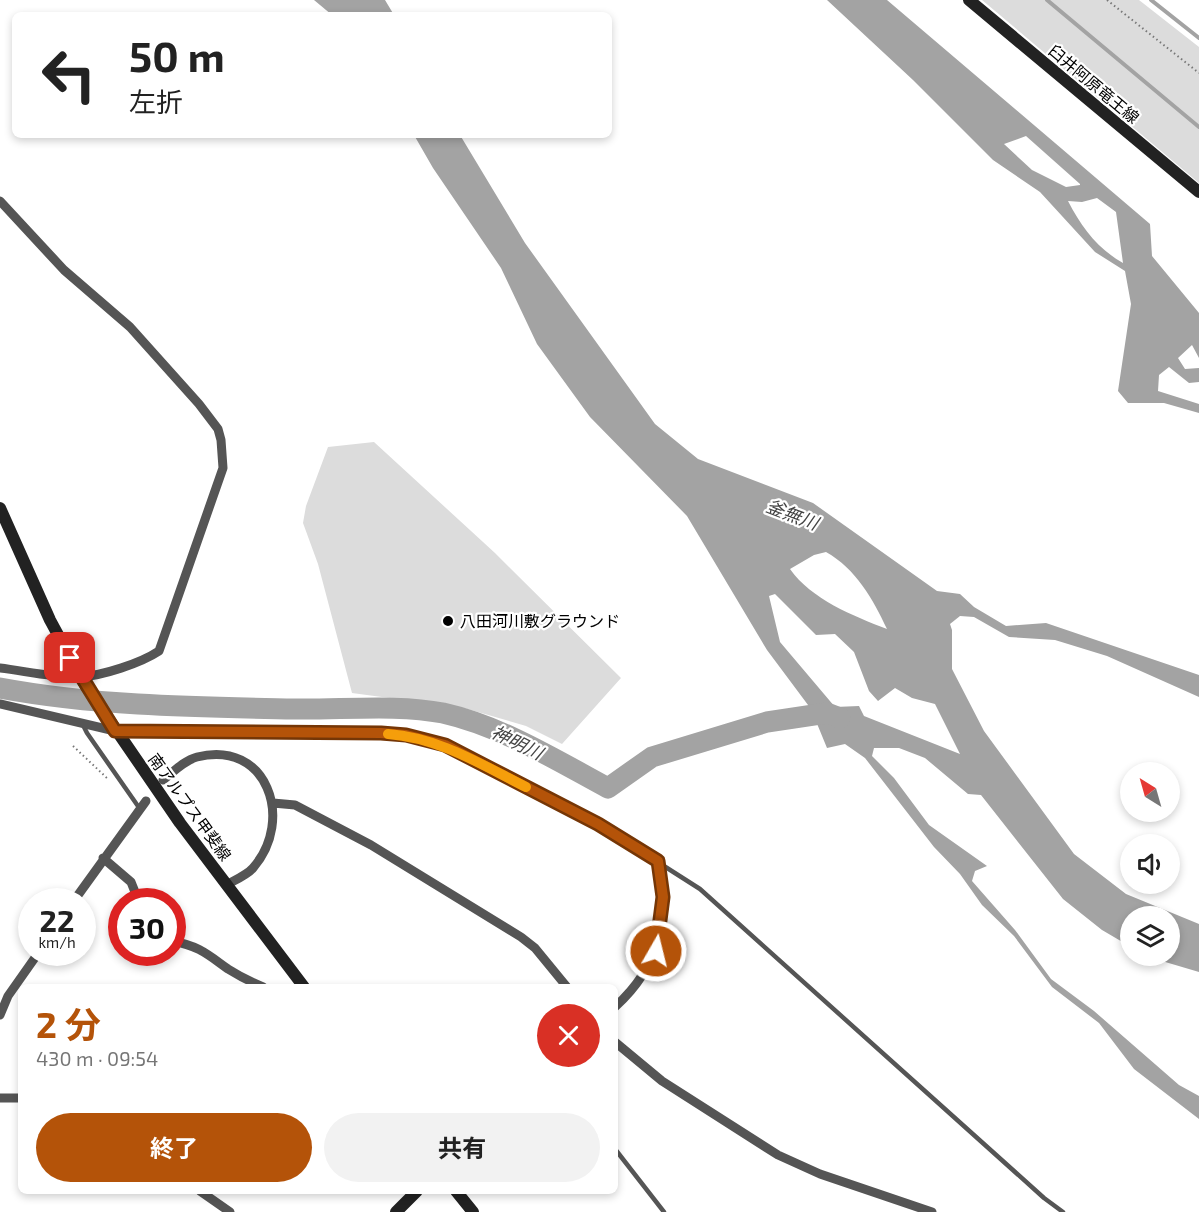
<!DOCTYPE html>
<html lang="ja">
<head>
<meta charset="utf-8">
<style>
	:root { --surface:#fff; --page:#f2f2f2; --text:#222; --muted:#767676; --accent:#b45309 }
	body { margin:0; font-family:"Exo 2","Noto Sans JP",sans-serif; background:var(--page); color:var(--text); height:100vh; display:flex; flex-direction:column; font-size:22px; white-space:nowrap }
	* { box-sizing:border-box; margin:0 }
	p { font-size:20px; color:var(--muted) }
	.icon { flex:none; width:33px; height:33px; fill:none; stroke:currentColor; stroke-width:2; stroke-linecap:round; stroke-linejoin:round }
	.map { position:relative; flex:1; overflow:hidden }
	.sheet { position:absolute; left:18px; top:984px; width:600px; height:210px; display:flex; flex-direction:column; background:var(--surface); border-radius:9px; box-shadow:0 3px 9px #0003 }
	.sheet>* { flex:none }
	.banner { position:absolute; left:12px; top:12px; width:600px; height:126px; border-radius:9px; box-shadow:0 3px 9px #0003; background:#fff; color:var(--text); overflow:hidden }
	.needle { width:39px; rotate:323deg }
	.buttons { position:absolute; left:1120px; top:762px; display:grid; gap:12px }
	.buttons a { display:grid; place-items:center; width:60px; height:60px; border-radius:50%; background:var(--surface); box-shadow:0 3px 9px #0003; font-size:30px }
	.speed { position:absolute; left:18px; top:888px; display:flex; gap:12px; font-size:30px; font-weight:700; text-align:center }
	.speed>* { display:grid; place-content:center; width:78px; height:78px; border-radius:50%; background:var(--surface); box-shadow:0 3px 9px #0003; line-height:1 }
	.speed small { font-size:15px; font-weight:400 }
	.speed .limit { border:9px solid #d22; background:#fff; color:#111 }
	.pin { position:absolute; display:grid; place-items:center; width:51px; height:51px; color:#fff; margin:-26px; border-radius:12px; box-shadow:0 3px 9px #0006 }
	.me { position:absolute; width:66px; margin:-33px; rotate:8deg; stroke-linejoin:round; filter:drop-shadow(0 0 4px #0008) }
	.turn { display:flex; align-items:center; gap:21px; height:126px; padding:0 18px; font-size:27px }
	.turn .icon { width:78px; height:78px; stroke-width:2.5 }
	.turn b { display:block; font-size:42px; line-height:51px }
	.round { display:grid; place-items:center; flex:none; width:63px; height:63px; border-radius:32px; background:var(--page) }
	.overview { display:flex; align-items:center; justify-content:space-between; height:102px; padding:0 18px }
	h1 { font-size:36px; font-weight:700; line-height:45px; color:var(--accent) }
	.button { display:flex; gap:12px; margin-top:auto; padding:12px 18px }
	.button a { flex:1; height:69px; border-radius:36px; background:var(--accent); color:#fff; font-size:24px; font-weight:700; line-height:69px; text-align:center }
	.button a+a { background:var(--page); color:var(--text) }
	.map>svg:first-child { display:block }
	.green { fill:#dcdcdc }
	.water { fill:#a3a3a3; fill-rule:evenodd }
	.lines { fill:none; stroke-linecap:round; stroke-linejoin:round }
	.stream { stroke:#a3a3a3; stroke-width:4 }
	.river { stroke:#a3a3a3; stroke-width:21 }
	.path { stroke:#777; stroke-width:2; stroke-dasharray:1.5 3; stroke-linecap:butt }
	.lane { stroke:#555; stroke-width:4.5 }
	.street { stroke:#555; stroke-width:9 }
	.secondary { stroke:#222; stroke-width:12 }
	.route-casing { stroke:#753606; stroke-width:15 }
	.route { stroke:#b45309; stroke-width:10 }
	.slow { stroke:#f59e0b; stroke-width:10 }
	.poi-dot { fill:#000; stroke:#fff; stroke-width:2 }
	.labels { text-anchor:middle; stroke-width:4.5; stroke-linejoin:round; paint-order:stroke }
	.street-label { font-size:16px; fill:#000; stroke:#fff }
	.poi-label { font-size:16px; fill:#000; stroke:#fff; text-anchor:start }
	.water-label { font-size:18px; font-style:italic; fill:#444; stroke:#fff }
</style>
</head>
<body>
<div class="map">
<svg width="1199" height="1212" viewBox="0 0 1199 1212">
	<rect width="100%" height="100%" fill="#fff"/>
	<path class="green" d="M982 0H1139L1199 47V183Z
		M374 442 495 553 621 678 562 744 526 726 464 708 352 693 318 564 303 523 306 506 328 447Z"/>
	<path class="water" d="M314 0H385L394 15H332Z
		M827 0H887L1150 224 1152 256 1199 313V358L1192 345 1178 358 1185 369 1199 368V382L1189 383 1169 367 1159 375 1158 391 1199 404V413L1164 403H1128L1118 391 1131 304 1125 271 1095 252 1040 192 993 160 913 80ZM1026 136 1080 184V185L1066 187 1032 170 1004 144ZM1097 198 1116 212 1123 263C1097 248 1082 228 1068 201L1082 202Z
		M414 135H460L525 243 655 424 698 459 813 503 937 591 960 594 974 607 1006 626 1046 623 1199 675V697L1107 656 1055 640 1009 637 974 617 960 616 950 624 952 630V669L984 731 1074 854 1126 894 1199 924V972L1145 956H1170V916H1131V947L1102 930 1063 899 981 795 968 794 925 758 899 748H874L872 756 894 778 929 825 987 866 975 871 972 881 1015 930 1051 979 1094 1011 1179 1085 1199 1096V1119L1134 1069 1099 1023 1052 987 1014 936 982 905 960 874 934 847 865 758 845 744 827 748 811 709 767 650 687 516 590 417 537 344 501 268 433 168ZM826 552C856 569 873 599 887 629 853 616 811 599 790 569L814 555ZM775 594 816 635 835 634 854 652 869 691 878 701 895 688 912 698 935 704 960 754 864 716 859 706 835 707 780 642 769 596Z"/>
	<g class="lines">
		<path class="stream" d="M1047 0 1199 127
			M1151 0 1199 38"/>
		<path class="river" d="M0 688C97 706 195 707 293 709 340 710 398 704 443 713 501 726 556 760 608 788L652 757 767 722 827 713 840 718"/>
		<path class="path" d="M1107 0 1199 73
			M73 746 108 779"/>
		<path class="lane" d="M83 725 87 733 140 809
			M121 731 381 733 406 735 445 745 598 824 700 889 1044 1198 1063 1212
			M615 1149 664 1212"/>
		<path class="street" d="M0 201 64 270 130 327 199 404 218 429 221 440 223 468 159 651C141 663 102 676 79 677 54 678 25 671 0 668
			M0 704 115 731
			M163 780C173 772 185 760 197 757 267 739 295 820 253 868 247 875 235 880 226 885
			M273 803 295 805 371 845 521 937 535 948 567 987
			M103 858 131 882 139 902
			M73 902 146 801
			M172 941C199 946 207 954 228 969 239 976 251 982 263 987
			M615 1007C663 963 666 922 658 861
			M0 1015 8 996 39 952
			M615 1042 662 1081 778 1155 820 1174 932 1212
			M0 1098H21
			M200 1191 230 1212"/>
		<path class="secondary" d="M969 0 1199 192
			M0 508 50 620 84 683 180 823 304 987
			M456 1191 473 1212
			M396 1212 417 1191"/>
	</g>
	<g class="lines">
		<g class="route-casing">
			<path id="route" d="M70 658 115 731 381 733 406 735 445 745 598 824 658 861 663 897 656 951"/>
		</g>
		<use href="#route" class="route"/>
		<path class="slow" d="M388 734C440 738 480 764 526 787"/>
	</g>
	<circle class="poi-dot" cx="448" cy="621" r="6"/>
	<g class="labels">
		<g class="street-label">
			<text transform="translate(1094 84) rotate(40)" y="6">臼井阿原竜王線</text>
			<text transform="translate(190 807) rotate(54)" y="6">南アルプス甲斐線</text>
		</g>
		<g class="poi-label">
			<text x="460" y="627">八田河川敷グラウンド</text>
		</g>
		<g class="water-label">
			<text transform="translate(792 515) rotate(21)" y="6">釜無川</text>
			<text transform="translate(517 743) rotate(26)" y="6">神明川</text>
		</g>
	</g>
</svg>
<div class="buttons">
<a><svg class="needle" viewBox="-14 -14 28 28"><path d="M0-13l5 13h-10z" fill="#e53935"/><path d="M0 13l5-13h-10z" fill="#767676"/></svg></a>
<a><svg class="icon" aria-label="sound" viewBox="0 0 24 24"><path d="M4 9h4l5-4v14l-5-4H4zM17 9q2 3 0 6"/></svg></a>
<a><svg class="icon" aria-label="layers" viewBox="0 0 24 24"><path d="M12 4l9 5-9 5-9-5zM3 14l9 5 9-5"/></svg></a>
</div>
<div class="speed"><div>22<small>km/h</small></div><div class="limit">30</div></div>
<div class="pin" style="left:70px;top:658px;background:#d93025"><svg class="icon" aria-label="arrive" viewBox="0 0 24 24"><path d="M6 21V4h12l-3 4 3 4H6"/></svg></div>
<svg class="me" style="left:656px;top:951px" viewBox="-20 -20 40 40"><circle r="17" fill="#b45309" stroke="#fff" stroke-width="3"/><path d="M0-11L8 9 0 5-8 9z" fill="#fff"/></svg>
<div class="banner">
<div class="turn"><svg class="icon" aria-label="left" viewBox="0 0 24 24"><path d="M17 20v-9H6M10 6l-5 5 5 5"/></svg><div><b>50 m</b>左折</div></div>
</div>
<section class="sheet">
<div class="overview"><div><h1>2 分</h1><p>430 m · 09:54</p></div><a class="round" style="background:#d93025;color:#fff"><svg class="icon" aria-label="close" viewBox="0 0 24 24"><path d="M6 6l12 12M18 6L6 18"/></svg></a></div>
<div class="button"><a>終了</a><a>共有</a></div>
</section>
</div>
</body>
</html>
